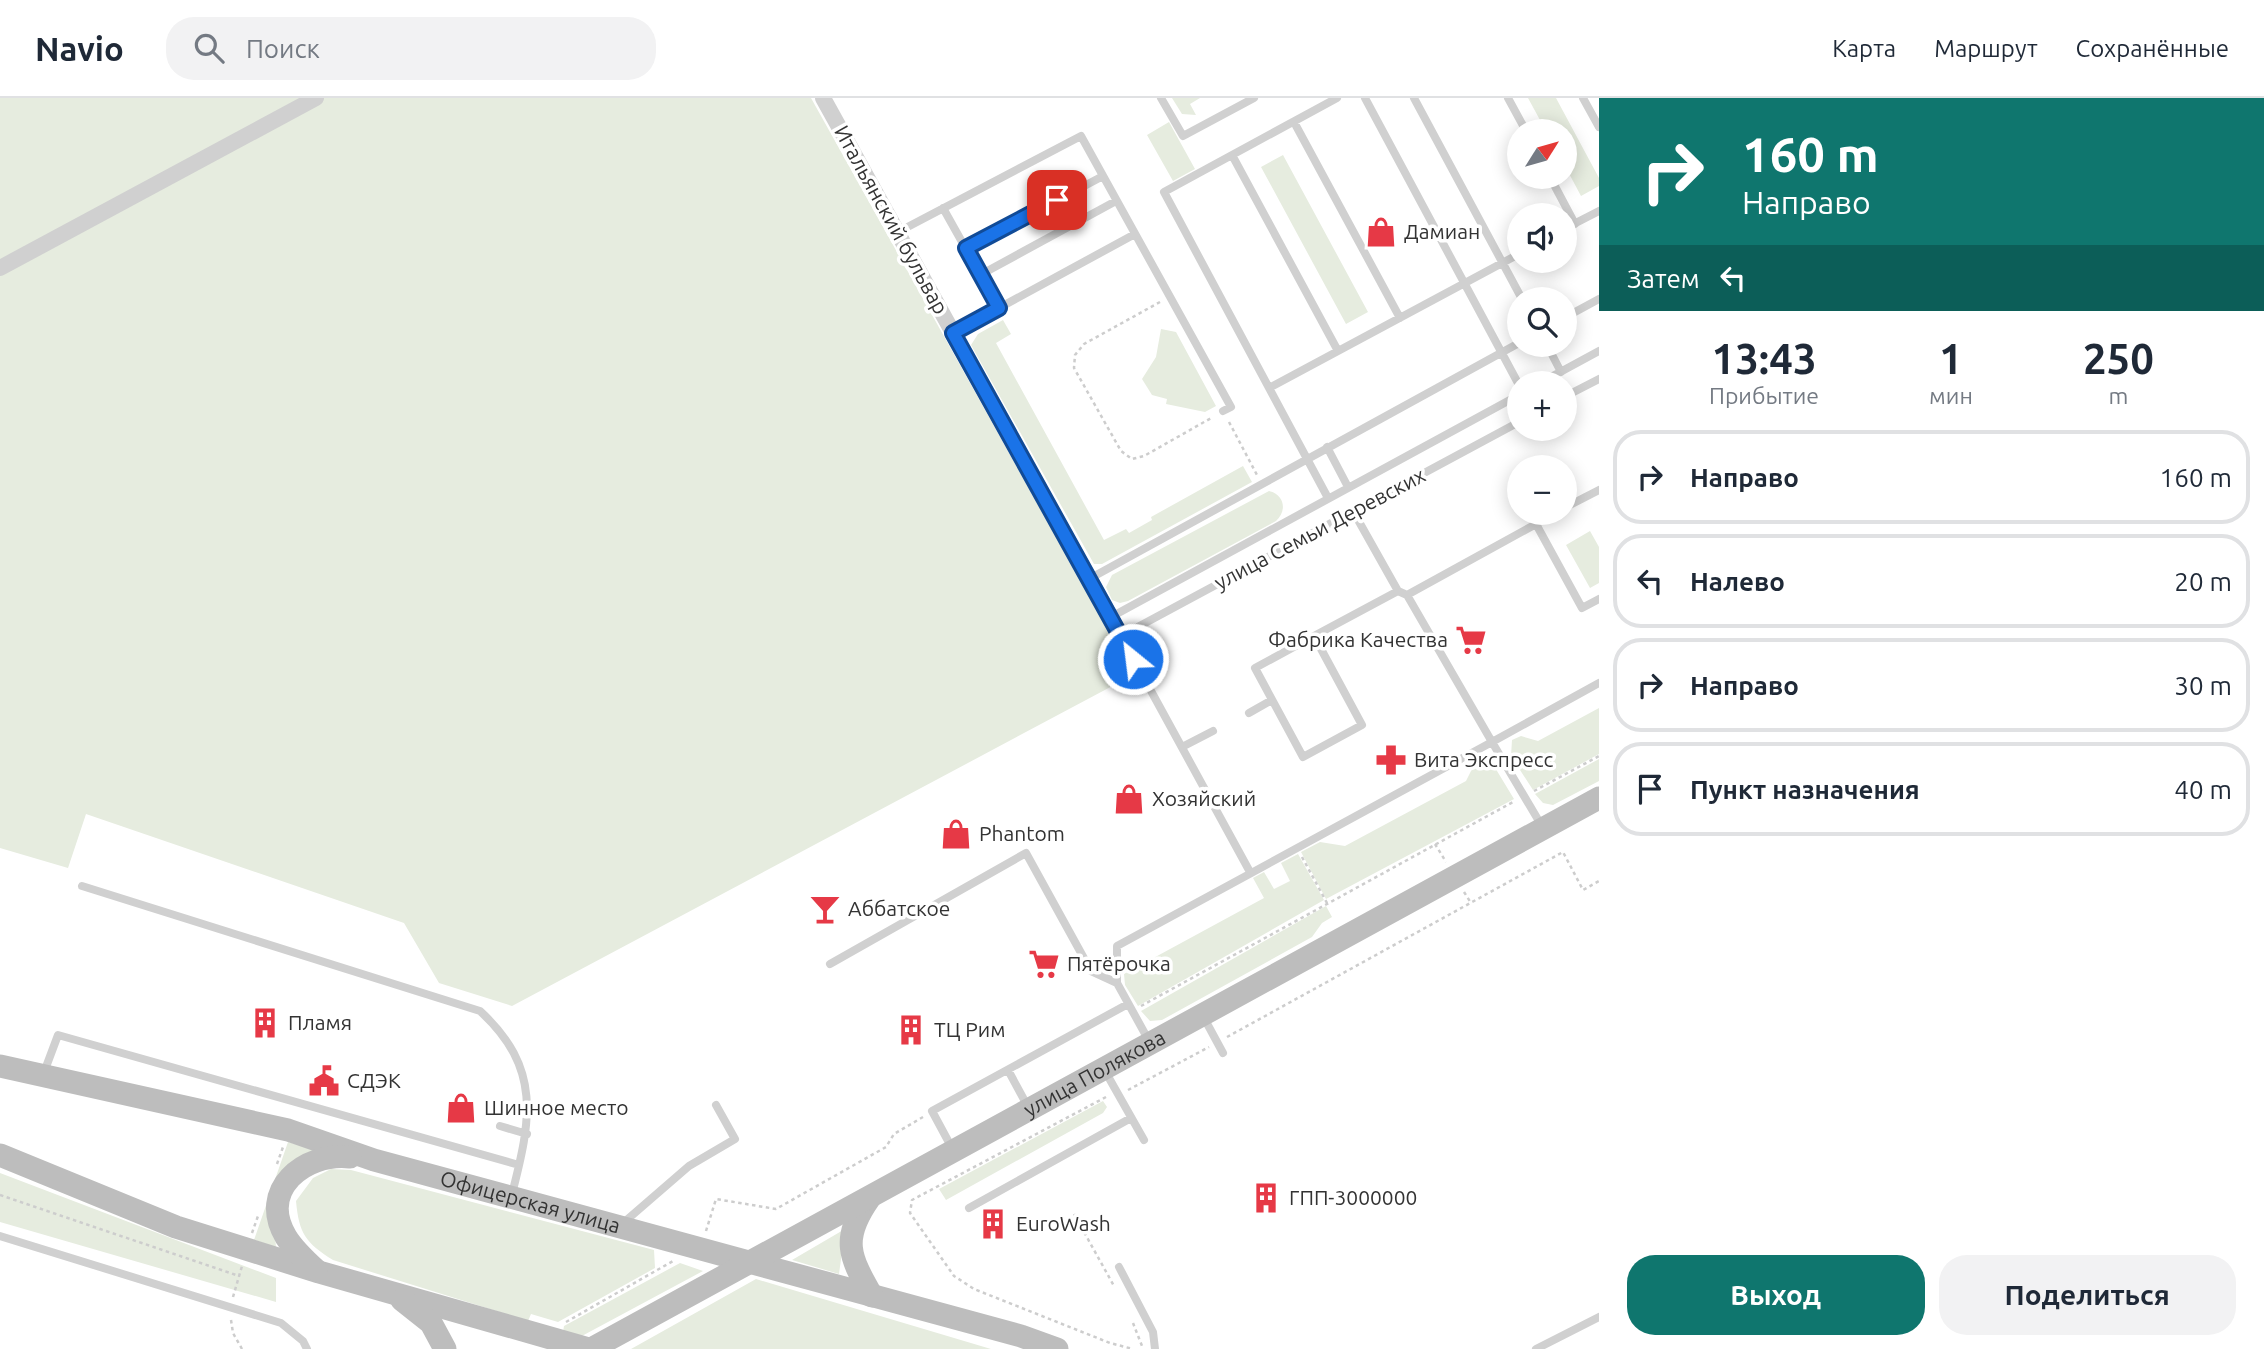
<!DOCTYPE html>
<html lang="ru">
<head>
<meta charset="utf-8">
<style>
	:root { --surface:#fff; --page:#f2f2f3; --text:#1f2937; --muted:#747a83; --line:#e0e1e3; --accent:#0f766e }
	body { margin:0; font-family:Ubuntu,sans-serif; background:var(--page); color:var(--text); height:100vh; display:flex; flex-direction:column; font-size:26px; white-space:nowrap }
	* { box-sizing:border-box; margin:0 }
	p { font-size:23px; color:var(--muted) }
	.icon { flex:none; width:38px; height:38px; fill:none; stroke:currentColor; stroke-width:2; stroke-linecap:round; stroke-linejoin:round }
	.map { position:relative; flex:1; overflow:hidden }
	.drawer { display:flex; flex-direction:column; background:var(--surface); width:665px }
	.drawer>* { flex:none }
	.guide { background:#0f766e; color:#fff; overflow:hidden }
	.needle { width:46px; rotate:53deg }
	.tools { position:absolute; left:1507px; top:21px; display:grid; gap:14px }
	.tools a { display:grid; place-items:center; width:70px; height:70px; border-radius:50%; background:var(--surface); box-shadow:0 4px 18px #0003; font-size:35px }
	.pin { position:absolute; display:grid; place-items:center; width:60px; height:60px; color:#fff; margin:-30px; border-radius:14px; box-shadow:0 4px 10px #0006 }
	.me { position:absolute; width:77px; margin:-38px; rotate:331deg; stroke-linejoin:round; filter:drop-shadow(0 0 5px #0008) }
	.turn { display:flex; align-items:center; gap:24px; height:147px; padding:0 28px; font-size:32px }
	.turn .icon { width:91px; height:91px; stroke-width:2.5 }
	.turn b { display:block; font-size:49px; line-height:60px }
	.then { display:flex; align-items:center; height:66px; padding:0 28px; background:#0003; gap:14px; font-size:26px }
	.eta { display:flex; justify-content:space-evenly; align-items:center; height:119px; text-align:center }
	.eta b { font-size:42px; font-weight:600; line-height:49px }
	.button { display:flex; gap:14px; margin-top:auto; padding:14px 28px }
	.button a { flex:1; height:80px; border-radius:28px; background:var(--accent); color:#fff; font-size:28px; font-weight:600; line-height:80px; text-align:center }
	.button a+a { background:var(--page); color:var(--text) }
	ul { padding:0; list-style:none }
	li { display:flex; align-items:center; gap:21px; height:94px; margin:0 14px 10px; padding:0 14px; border:4px solid var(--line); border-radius:28px }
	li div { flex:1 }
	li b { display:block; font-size:26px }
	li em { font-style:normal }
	header { display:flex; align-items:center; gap:42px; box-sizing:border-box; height:98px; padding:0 35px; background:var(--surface); border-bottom:2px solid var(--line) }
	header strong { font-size:33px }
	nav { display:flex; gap:38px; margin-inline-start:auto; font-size:24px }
	.search { width:490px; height:63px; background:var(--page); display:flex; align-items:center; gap:18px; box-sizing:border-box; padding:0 24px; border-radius:28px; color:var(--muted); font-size:26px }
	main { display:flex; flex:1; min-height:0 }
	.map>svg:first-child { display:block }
	.green { fill:#e6ecdf }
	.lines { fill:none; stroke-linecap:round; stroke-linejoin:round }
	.path { stroke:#cdcdcd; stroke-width:2.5; stroke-dasharray:3.5 3.5; stroke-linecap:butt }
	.lane { stroke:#d0d0d0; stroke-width:8 }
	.street { stroke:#d0d0d0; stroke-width:16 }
	.secondary { stroke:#bdbdbd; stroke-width:23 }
	.route-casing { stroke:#114b97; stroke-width:18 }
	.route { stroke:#1a73e8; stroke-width:12 }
	.labels { text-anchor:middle; stroke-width:7; stroke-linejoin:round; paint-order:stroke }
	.street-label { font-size:21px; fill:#333; stroke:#fff }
	.poi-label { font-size:21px; fill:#333; stroke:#fff; text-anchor:start }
</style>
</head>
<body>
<header>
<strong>Navio</strong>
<div class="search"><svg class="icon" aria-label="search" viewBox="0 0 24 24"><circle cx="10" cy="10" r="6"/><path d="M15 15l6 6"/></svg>Поиск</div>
<nav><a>Карта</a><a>Маршрут</a><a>Сохранённые</a></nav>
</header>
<main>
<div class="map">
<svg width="1599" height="1251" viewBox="0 0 1599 1251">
	<rect width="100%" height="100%" fill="#fff"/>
	<path class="green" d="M0 0H811L1133 577 512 908 439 885 404 825 86 716 68 770 0 750Z
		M1172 0H1200L1190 6 1196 17 1182 16Z
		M1528 0H1556L1599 80V88L1581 98 1565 68 1564 33H1546Z
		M1169 24 1195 71 1173 83 1147 37Z
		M1283 57 1368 214 1346 226 1261 69Z
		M1003 222 1011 236 996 245 1104 442 1126 431 1129 435 1152 422 1151 419 1243 368 1252 384 1102 466H1094L971 247 978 236Z
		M1161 231 1176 234 1216 308 1205 314 1166 306 1167 301 1152 297 1142 281 1156 259Z
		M1269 393C1285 397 1287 413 1276 423L1128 503 1120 505 1112 502 1106 489 1112 477Z
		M1590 433 1599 449V485L1590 490 1566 447Z
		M1599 610V656L1533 692 1511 658 1512 642 1521 638 1538 643Z
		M1483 661 1494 668 1514 701 1326 801 1301 754 1320 744 1345 748 1466 683 1474 667Z
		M1599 661V683L1553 707 1543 705 1535 696Z
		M1298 756 1324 802 1138 908 1125 887 1124 876 1264 800 1253 780 1264 774 1274 791 1290 783 1281 765Z
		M1326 808 1332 819 1322 825 1312 839 1162 922 1150 923 1141 913Z
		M1103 1003 1107 1009 1103 1015 946 1102 939 1091Z
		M288 1044 316 1052 274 1126 276 1149 254 1142Z
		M331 1071 351 1072 654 1152 655 1170 558 1224 531 1216 528 1223 333 1162C306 1145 299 1136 296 1103L313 1080Z
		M0 1075 276 1180V1204L0 1124Z
		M845 1131 839 1176 792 1162Z
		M680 1165 703 1173 580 1239 563 1234 564 1228Z
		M756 1181 991 1251H631Z"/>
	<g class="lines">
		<path class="path" d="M1160 204 1084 246 1075 257 1074 270 1121 353 1132 361 1144 358 1213 319
			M1229 324 1257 377
			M1534 693 1599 658
			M1435 746 1446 764
			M1302 759 1327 805
			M1464 794 1471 805
			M1141 908 1513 704
			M1227 939 1563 754 1583 792 1599 783
			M1128 992 1209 949
			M1106 999 912 1102 910 1115 954 1178 974 1191 1110 1245 1133 1251
			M277 1066 283 1049
			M0 1097 239 1178
			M1074 1116 1114 1188
			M706 1133 716 1101 776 1111 886 1049 894 1036 923 1019
			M252 1135 258 1118
			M233 1199 242 1168
			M231 1222 233 1235 242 1251
			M566 1224 673 1163
			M1133 1225 1142 1248"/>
		<path class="lane" d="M1161 0 1183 38 1254 0
			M1365 0 1519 287
			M1414 0 1522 201
			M1508 0 1526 33
			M1583 0 1599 29
			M1294 24 1400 220
			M1232 57 1338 253
			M1550 79 1575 126
			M943 110 999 210
			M1564 131 1599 113
			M898 134 1081 38 1231 309 1223 313
			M966 151 1103 78
			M980 177 1116 103
			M1564 220 1599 201
			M953 235 1135 136
			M1547 247 1561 274
			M1540 285 1599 253
			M1269 290 1519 156
			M1564 299 1599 281
			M1327 349 1348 389
			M1328 400 1164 94 1337 0
			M1564 410 1599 392
			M1353 413 1398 493
			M1536 426 1582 510 1599 501
			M1089 481 1519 245
			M1407 497 1556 415
			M1111 519 1519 297
			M1314 538 1398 493 1407 497 1492 644 1599 585
			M1314 538 1362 627 1303 659 1255 570Z
			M1249 615 1272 602
			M1182 649 1213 633
			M1250 774 1121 538 1519 324
			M82 788 480 913C542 970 531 1022 512 1096
			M830 866 1026 755 1091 873 1117 885
			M1203 918 1223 955
			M1149 943 1117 885V848L1492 644 1543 730
			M1008 972 1028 1009
			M1105 973 1144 1042
			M43 977 58 937 519 1067
			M500 1028 527 1036
			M953 1052 932 1013 1128 906
			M969 1110 1131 1020
			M622 1126 689 1068 735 1041 716 1007
			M0 1138 281 1225 303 1243 307 1251
			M1119 1169 1153 1234 1155 1251
			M1536 1251 1599 1219"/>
		<path class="street" d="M823 0 1121 538
			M0 170 316 0"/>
		<g class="secondary">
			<path id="s1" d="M0 968 288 1032 374 1062 1021 1238 1057 1251"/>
			<path d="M0 1057 176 1129 319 1174 589 1251"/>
			<path d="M869 1101C841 1141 849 1158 872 1198"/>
			<path d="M316 1172C305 1162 294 1152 286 1139 258 1092 304 1054 350 1059"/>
			<path d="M402 1202 431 1225 445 1251"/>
			<path id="s2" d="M591 1251 1599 700"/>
		</g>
	</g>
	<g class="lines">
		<g class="route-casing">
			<path id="route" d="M1057 102 966 150 999 210 953 235 1133 561"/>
		</g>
		<use href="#route" class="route"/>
	</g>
	<defs>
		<g id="shop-bare" transform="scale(2.415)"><path d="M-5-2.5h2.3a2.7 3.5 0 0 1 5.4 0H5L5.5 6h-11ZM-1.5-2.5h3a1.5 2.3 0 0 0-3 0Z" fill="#e63946" stroke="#fff" stroke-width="2.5" paint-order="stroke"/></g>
		<g id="supermarket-bare" transform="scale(2.415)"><path d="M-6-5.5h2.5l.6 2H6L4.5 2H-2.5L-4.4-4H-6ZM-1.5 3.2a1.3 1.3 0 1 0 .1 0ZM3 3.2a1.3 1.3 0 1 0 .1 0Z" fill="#e63946" stroke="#fff" stroke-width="2.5" paint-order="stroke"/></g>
		<g id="pharmacy-bare" transform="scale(2.415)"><path d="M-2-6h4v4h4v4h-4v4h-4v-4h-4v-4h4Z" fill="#e63946" stroke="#fff" stroke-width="2.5" paint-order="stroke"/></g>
		<g id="bar-bare" transform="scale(2.415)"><path d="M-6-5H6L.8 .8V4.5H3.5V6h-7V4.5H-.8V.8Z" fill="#e63946" stroke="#fff" stroke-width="2.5" paint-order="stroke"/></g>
		<g id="building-bare" transform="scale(2.415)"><path d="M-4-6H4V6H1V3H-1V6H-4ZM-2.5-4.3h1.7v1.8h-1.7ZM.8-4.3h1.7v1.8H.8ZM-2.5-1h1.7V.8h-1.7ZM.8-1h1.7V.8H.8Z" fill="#e63946" stroke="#fff" stroke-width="2.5" paint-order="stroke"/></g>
		<g id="civic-bare" transform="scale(2.415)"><path d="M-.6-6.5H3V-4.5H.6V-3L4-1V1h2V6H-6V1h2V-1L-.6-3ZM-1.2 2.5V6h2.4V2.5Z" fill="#e63946" stroke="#fff" stroke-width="2.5" paint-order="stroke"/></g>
	</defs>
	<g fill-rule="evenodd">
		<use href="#shop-bare" x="1381" y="134"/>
		<use href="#supermarket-bare" x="1471" y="542"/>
		<use href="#pharmacy-bare" x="1391" y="662"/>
		<use href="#shop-bare" x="1129" y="701"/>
		<use href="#shop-bare" x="956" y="736"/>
		<use href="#bar-bare" x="825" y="811"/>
		<use href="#supermarket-bare" x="1044" y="866"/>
		<use href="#building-bare" x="265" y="925"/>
		<use href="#building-bare" x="911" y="932"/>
		<use href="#civic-bare" x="324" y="983"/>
		<use href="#shop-bare" x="461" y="1010"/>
		<use href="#building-bare" x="1266" y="1100"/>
		<use href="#building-bare" x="993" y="1126"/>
	</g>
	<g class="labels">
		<g class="street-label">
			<text transform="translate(891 122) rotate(61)" y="7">Итальянский бульвар</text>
			<text transform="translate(1320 431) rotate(-28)" y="7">улица Семьи Деревских</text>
			<text dy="7" stroke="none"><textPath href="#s2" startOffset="574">улица Полякова</textPath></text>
			<text dy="7" stroke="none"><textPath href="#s1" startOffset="548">Офицерская улица</textPath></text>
		</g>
		<g class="poi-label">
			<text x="1404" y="141">Дамиан</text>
			<text x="1448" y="549" text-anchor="end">Фабрика Качества</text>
			<text x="1414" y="669">Вита Экспресс</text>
			<text x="1152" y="708">Хозяйский</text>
			<text x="979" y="743">Phantom</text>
			<text x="848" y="818">Аббатское</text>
			<text x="1067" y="873">Пятёрочка</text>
			<text x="288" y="932">Пламя</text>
			<text x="934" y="939">ТЦ Рим</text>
			<text x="347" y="990">СДЭК</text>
			<text x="484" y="1017">Шинное место</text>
			<text x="1289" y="1107">ГПП-3000000</text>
			<text x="1016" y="1133">EuroWash</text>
		</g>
	</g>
</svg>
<div class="tools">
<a><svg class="needle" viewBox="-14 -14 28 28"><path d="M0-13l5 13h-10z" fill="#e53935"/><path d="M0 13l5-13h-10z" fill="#747a83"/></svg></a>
<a><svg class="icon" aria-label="sound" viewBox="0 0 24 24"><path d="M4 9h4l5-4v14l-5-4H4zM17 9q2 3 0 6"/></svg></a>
<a><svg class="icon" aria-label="search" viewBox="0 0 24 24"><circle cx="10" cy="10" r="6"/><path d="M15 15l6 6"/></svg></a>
<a>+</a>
<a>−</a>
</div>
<div class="pin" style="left:1057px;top:102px;background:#d93025"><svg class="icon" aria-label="arrive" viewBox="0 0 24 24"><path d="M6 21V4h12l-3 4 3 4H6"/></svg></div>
<svg class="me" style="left:1133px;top:561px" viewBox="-20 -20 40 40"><circle r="17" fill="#1a73e8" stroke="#fff" stroke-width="3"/><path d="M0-11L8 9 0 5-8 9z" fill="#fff"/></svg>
</div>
<section class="drawer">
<div class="guide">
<div class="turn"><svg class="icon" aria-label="right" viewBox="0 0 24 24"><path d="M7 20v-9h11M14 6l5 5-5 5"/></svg><div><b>160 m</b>Направо</div></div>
<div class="then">Затем<svg class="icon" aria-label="left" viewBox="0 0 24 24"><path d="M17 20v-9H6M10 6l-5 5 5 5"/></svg></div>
</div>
<div class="eta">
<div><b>13:43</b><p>Прибытие</p></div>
<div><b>1</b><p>мин</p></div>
<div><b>250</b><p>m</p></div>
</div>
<ul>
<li><svg class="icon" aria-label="right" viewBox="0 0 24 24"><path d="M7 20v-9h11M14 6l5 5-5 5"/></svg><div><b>Направо</b></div><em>160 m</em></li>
<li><svg class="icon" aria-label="left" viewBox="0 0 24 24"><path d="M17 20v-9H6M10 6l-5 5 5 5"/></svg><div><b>Налево</b></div><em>20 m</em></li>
<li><svg class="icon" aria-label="right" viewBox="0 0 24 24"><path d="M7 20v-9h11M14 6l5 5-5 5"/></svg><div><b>Направо</b></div><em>30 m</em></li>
<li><svg class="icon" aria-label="arrive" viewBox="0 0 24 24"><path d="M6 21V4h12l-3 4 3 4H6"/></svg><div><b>Пункт назначения</b></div><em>40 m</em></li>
</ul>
<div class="button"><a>Выход</a><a>Поделиться</a></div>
</section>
</main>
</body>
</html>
